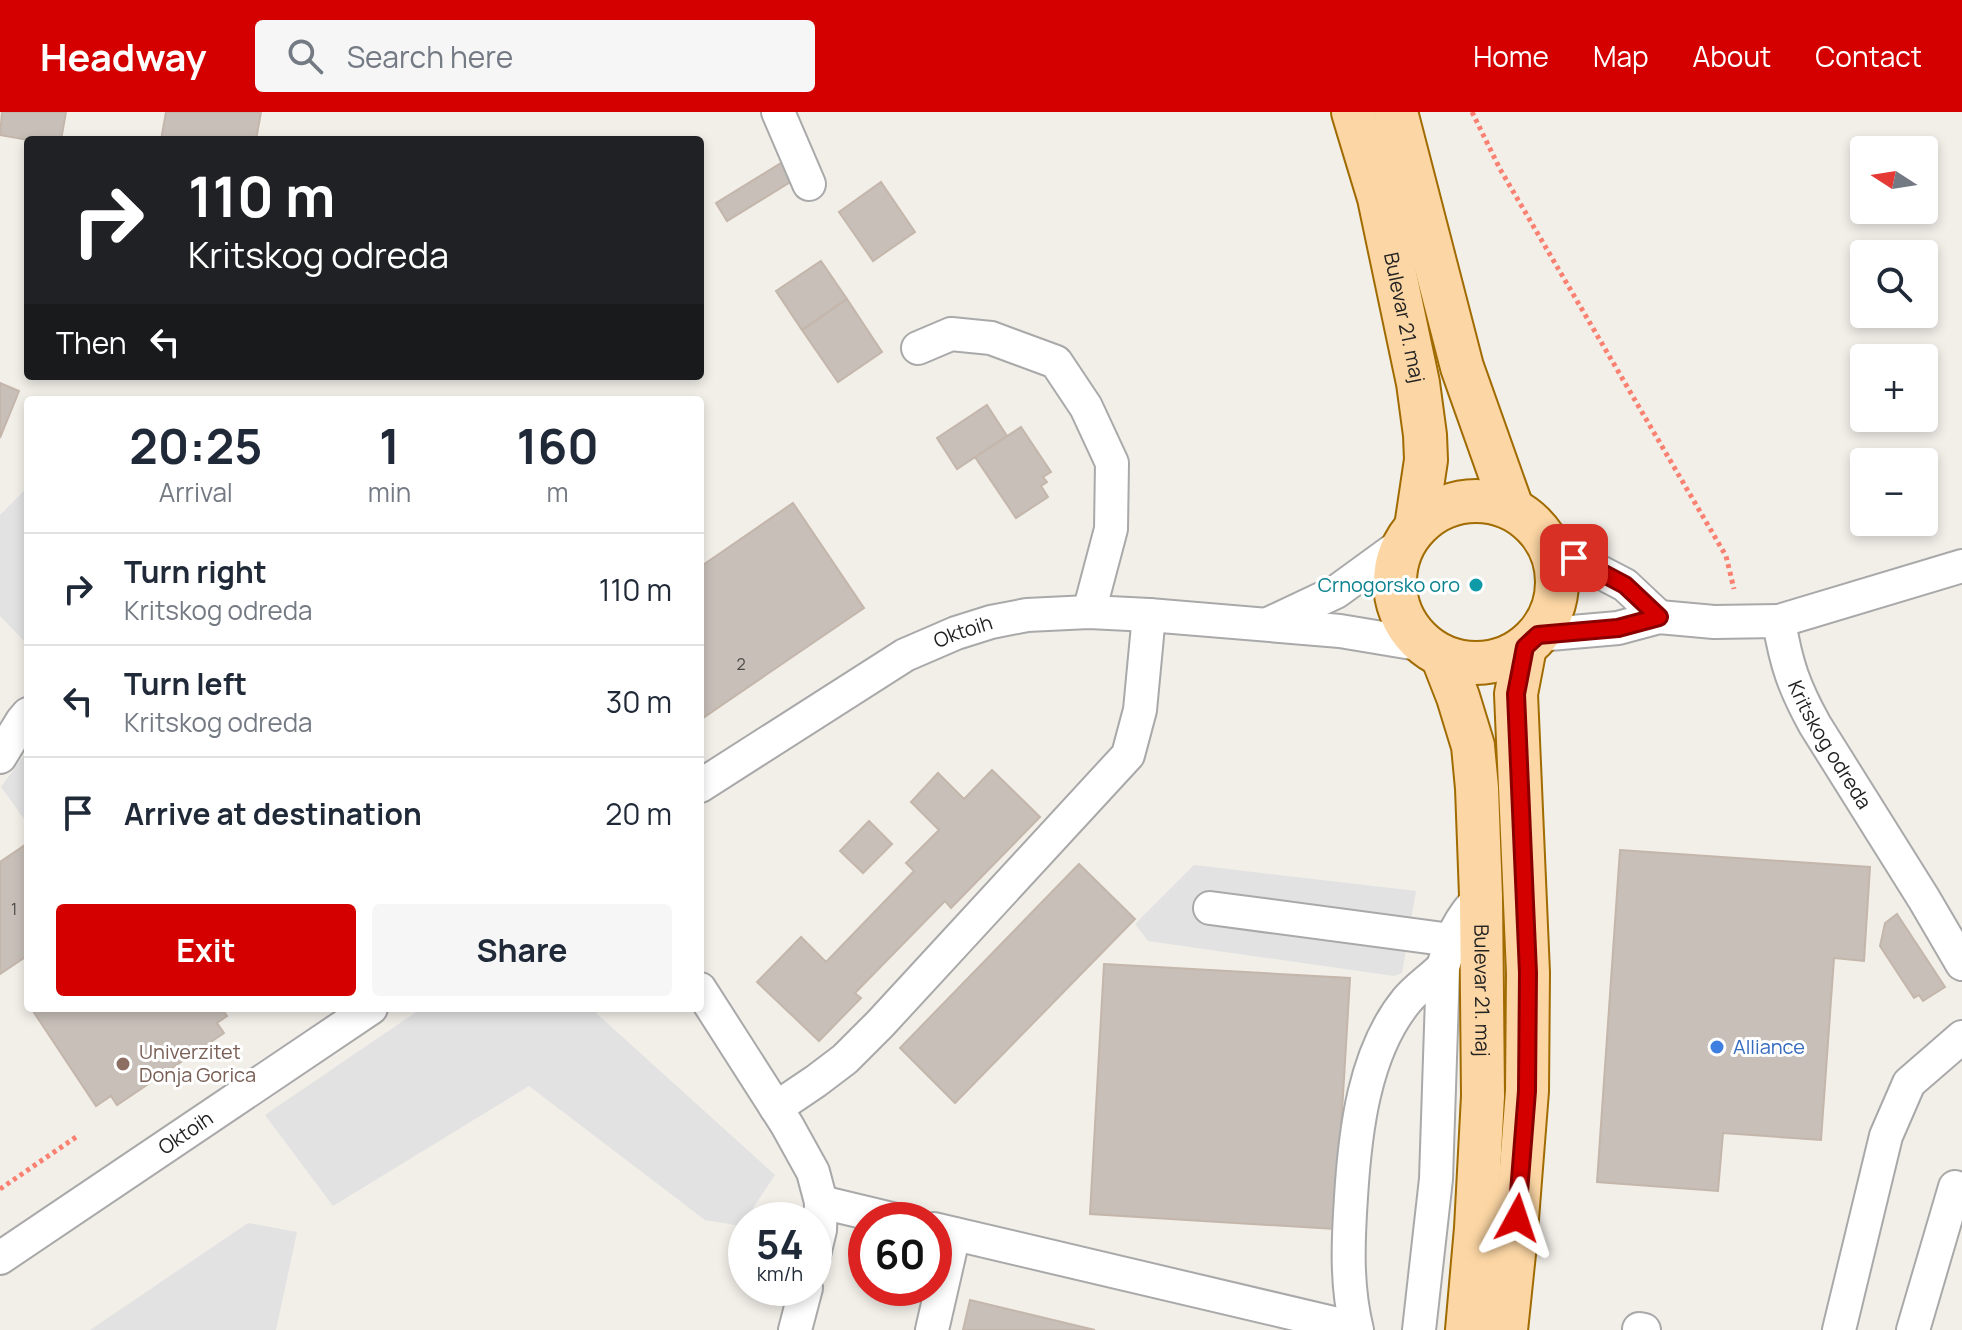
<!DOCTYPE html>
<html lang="en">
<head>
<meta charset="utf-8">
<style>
	:root { --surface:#fff; --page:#f6f6f7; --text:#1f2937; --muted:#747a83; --line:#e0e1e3; --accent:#d40000 }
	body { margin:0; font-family:Manrope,sans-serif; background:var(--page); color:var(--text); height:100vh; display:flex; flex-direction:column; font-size:30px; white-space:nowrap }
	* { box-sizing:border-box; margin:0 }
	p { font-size:26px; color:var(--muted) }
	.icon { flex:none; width:44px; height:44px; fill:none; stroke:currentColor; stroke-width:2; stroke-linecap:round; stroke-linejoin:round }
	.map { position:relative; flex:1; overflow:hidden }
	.details { position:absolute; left:24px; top:284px; width:680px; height:616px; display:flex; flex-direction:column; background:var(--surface); border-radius:8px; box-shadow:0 4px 12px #0003 }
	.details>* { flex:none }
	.banner { position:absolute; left:24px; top:24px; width:680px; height:244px; border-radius:8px; box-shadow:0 4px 12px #0003; background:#202124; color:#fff; overflow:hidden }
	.needle { width:52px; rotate:282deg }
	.buttons { position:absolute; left:1850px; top:24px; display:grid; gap:16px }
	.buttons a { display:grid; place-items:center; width:88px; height:88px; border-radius:8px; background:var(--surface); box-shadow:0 4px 12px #0003; font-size:40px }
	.speed { position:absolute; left:728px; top:1090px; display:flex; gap:16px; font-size:40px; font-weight:700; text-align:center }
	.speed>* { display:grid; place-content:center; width:104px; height:104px; border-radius:50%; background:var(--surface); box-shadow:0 4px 12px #0003; line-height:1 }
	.speed small { font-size:20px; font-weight:400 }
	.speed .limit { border:12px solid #d22; background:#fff; color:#111 }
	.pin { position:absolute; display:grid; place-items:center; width:68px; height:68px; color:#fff; margin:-34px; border-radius:16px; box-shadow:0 4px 12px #0006 }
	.me { position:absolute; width:88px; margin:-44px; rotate:5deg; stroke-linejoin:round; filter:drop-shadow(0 0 6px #0008) }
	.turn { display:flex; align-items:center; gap:28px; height:168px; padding:0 32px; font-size:36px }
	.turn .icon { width:104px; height:104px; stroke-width:2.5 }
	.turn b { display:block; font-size:56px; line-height:68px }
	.then { display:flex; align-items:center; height:76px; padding:0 32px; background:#0003; gap:16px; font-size:30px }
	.eta { display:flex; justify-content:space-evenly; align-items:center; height:136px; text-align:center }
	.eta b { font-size:48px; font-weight:700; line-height:56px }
	.action { display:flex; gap:16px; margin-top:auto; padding:16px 32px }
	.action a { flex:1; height:92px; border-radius:8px; background:var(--accent); color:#fff; font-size:32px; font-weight:700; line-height:92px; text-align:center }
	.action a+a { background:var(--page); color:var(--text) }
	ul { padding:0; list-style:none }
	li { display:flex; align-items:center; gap:24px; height:112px; padding:0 32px; border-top:2px solid var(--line) }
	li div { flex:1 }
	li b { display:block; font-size:30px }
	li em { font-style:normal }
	header { display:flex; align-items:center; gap:48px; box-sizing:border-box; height:112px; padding:0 40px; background:var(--accent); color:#fff }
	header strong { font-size:38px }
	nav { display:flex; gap:44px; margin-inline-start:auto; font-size:28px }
	.search { width:560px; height:72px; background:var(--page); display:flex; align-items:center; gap:20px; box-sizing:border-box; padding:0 28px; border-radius:8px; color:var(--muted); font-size:30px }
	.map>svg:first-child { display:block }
	.parking { fill:#e2e2e2 }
	.building { fill:#c7bfb8; stroke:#c4b6ab; stroke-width:2 }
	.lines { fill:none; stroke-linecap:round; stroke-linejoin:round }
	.minor-casing { stroke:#a9a9a9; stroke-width:36 }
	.major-casing { stroke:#a06b00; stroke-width:46 }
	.path { stroke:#fa8072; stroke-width:5; stroke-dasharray:4 4; stroke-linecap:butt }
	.minor { stroke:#fff; stroke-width:32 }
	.major { stroke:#fcd6a4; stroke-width:42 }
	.route-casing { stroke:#8a0000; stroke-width:20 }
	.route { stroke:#d40000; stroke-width:14 }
	.culture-dot { fill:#0f9aa8; stroke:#fff; stroke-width:3 }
	.shop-dot { fill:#3f7fe0; stroke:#fff; stroke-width:3 }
	.education-dot { fill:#8d6e63; stroke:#fff; stroke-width:3 }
	.labels { text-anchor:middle; stroke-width:6; stroke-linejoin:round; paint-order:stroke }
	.number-label { font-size:16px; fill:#4b4948 }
	.street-label { font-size:20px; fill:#222; stroke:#fff }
	.culture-label { font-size:20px; fill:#0d838f; stroke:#fff; text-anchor:end }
	.shop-label { font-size:20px; fill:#366cbe; stroke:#fff; text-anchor:start }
	.education-label { font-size:20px; fill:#785e54; stroke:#fff; text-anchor:start }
</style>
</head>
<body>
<header>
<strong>Headway</strong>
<div class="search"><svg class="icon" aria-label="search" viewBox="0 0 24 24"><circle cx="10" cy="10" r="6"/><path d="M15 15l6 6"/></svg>Search here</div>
<nav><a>Home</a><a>Map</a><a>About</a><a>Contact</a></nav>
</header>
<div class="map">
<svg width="1962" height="1218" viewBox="0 0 1962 1218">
	<rect width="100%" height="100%" fill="#f2efe9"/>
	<path class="parking" d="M28 375V533L0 504V403Z
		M28 638V710L27 711 1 675Z
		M1194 753 1416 779 1402 861 1394 864 1148 829 1135 812Z
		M422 896H602L596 901 775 1063 741 1114 705 1108 529 974 333 1094 265 1003Z
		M248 1111 297 1120 276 1218H90Z"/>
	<path class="building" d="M2 0H66L61 28H28L0 23Z
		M166 0H261L256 28H161Z
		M786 48 797 66 727 109 716 91Z
		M881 70 915 120 873 149 839 100Z
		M821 149 847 187 802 218 776 179Z
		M847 187 882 240 838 270 802 218Z
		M0 271 19 279 0 326Z
		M987 293 1007 324 957 357 937 326Z
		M1021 315 1051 360 1043 365 1047 370 1041 374 1048 385 1016 406 975 345Z
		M793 391 864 496 700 608V455Z
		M992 658 1040 705 951 796 945 789 855 881 861 886 819 929 757 870 801 825 826 850 914 759 906 751 939 718 911 690 938 661 964 687Z
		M869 709 892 732 863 761 840 739Z
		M28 731V845L27 844 0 862V750Z
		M1620 738 1870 755 1864 849 1834 846 1821 1028 1723 1021 1718 1079 1597 1070Z
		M1079 752 1135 807 955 991 900 936Z
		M1897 802 1945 875 1923 889 1919 883 1914 886 1880 834 1885 811Z
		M1104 852 1350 866 1335 1117 1090 1102Z
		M31 896H221L227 904 217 911 224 921 117 993 111 984 96 994Z
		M970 1188 1095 1218H963Z"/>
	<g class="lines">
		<g class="minor-casing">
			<g id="minor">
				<path d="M778 0 809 72"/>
				<path d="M918 236 951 222 991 226 1056 250 1086 295 1112 351 1111 417 1089 500"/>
				<path d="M1548 433 1625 473 1659 505"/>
				<path d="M1779 509 1962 454"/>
				<path d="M1268 512 1336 480 1406 429"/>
				<path id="s1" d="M1538 523 1618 516 1659 505 1714 510 1779 509C1786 552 1794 575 1815 613L1924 787 1962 852"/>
				<path d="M0 645 22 609 28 602"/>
				<path id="s2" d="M700 674 905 543 956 521 991 510 1027 503 1089 500 1149 503 1340 519 1424 533"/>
				<path d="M1210 796 1451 828"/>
				<path d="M700 877 787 1013 813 1060 821 1090 820 1118 814 1143"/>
				<path d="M776 996 816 969 845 947 880 912 1128 643 1140 598 1149 503"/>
				<path d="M821 1090 896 1108"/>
				<path d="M934 1117 1346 1214 1352 1218"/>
				<path id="s3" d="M0 1146 371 896"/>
				<path d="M1639 1217 1644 1218"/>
				<path d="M795 1218 806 1176"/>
				<path d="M932 1218 954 1122"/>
				<path d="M1357 1218C1346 1174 1348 1130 1351 1085 1355 1020 1364 940 1407 888 1417 876 1432 866 1443 855"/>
				<path d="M1419 1218 1436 1067 1443 855C1452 824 1458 808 1481 784"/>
				<path d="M1839 1218 1886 1024 1909 971 1962 925"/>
				<path d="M1913 1218 1955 1075"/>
			</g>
		</g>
		<g class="major-casing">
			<g id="major">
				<path id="s4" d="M1353 0 1379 86 1418 271 1425 323 1426 348 1416 415"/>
				<path d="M1396 0 1462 255 1512 396"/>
				<circle cx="1476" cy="470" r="81"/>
				<path id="s5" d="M1442 544 1458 585 1473 634 1477 676 1481 784 1483 984 1476 1116 1467 1218"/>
				<path d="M1506 1218 1515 1132 1527 979 1528 861 1516 582 1525 535"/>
			</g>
		</g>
		<path class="path" d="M1472 0 1500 57 1726 444 1734 477
			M0 1077 79 1023"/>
		<use href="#minor" class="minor"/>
		<use href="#major" class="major"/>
	</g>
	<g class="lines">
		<g class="route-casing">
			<path id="route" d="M1517 1106 1527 979 1528 861 1516 582 1525 535 1538 523 1618 516 1659 505 1625 473 1574 446"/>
		</g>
		<use href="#route" class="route"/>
	</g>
	<circle class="culture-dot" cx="1476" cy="473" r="8"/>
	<circle class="shop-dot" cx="1717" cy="935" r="8"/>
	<circle class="education-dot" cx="123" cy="952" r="8"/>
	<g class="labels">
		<g class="number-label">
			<text x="741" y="558">2</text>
			<text x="14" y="803">1</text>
		</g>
		<g class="street-label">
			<text dy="7" stroke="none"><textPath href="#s4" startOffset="212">Bulevar 21. maj</textPath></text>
			<text dy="7" stroke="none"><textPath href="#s2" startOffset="306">Oktoih</textPath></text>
			<text dy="7" stroke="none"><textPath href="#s1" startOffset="378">Kritskog odreda</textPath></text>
			<text dy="7" stroke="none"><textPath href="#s5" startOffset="340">Bulevar 21. maj</textPath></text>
			<text dy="7" stroke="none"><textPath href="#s3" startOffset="224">Oktoih</textPath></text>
		</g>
		<g class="culture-label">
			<text x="1460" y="480">Crnogorsko oro</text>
		</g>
		<g class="shop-label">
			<text x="1733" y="942">Alliance</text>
		</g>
		<g class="education-label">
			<text x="139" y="947">Univerzitet<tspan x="139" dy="23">Donja Gorica</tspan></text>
		</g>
	</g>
</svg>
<div class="buttons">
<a><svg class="needle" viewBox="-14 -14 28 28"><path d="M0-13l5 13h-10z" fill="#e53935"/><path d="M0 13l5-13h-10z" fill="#747a83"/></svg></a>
<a><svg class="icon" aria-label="search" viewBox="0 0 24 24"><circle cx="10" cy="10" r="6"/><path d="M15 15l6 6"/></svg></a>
<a>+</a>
<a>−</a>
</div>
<div class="speed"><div>54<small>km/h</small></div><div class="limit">60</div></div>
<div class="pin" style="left:1574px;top:446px;background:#d93025"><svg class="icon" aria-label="arrive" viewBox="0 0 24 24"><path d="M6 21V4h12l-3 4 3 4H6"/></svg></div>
<svg class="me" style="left:1517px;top:1106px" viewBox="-20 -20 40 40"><path d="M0-17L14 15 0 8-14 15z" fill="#d40000" stroke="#fff" stroke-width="4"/></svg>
<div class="banner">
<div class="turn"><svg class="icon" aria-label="right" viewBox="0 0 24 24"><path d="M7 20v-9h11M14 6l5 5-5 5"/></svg><div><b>110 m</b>Kritskog odreda</div></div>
<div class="then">Then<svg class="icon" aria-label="left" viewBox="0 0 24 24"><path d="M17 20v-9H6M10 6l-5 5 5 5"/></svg></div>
</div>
<section class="details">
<div class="eta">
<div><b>20:25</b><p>Arrival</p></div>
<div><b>1</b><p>min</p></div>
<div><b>160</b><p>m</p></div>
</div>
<ul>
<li><svg class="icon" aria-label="right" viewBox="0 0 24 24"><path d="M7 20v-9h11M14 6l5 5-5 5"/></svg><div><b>Turn right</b><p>Kritskog odreda</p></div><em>110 m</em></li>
<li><svg class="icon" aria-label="left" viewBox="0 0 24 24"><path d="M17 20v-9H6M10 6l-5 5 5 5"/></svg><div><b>Turn left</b><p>Kritskog odreda</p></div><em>30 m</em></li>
<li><svg class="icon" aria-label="arrive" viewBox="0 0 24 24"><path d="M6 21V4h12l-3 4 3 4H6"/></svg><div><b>Arrive at destination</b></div><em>20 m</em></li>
</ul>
<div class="action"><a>Exit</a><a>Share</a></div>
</section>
</div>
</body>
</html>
